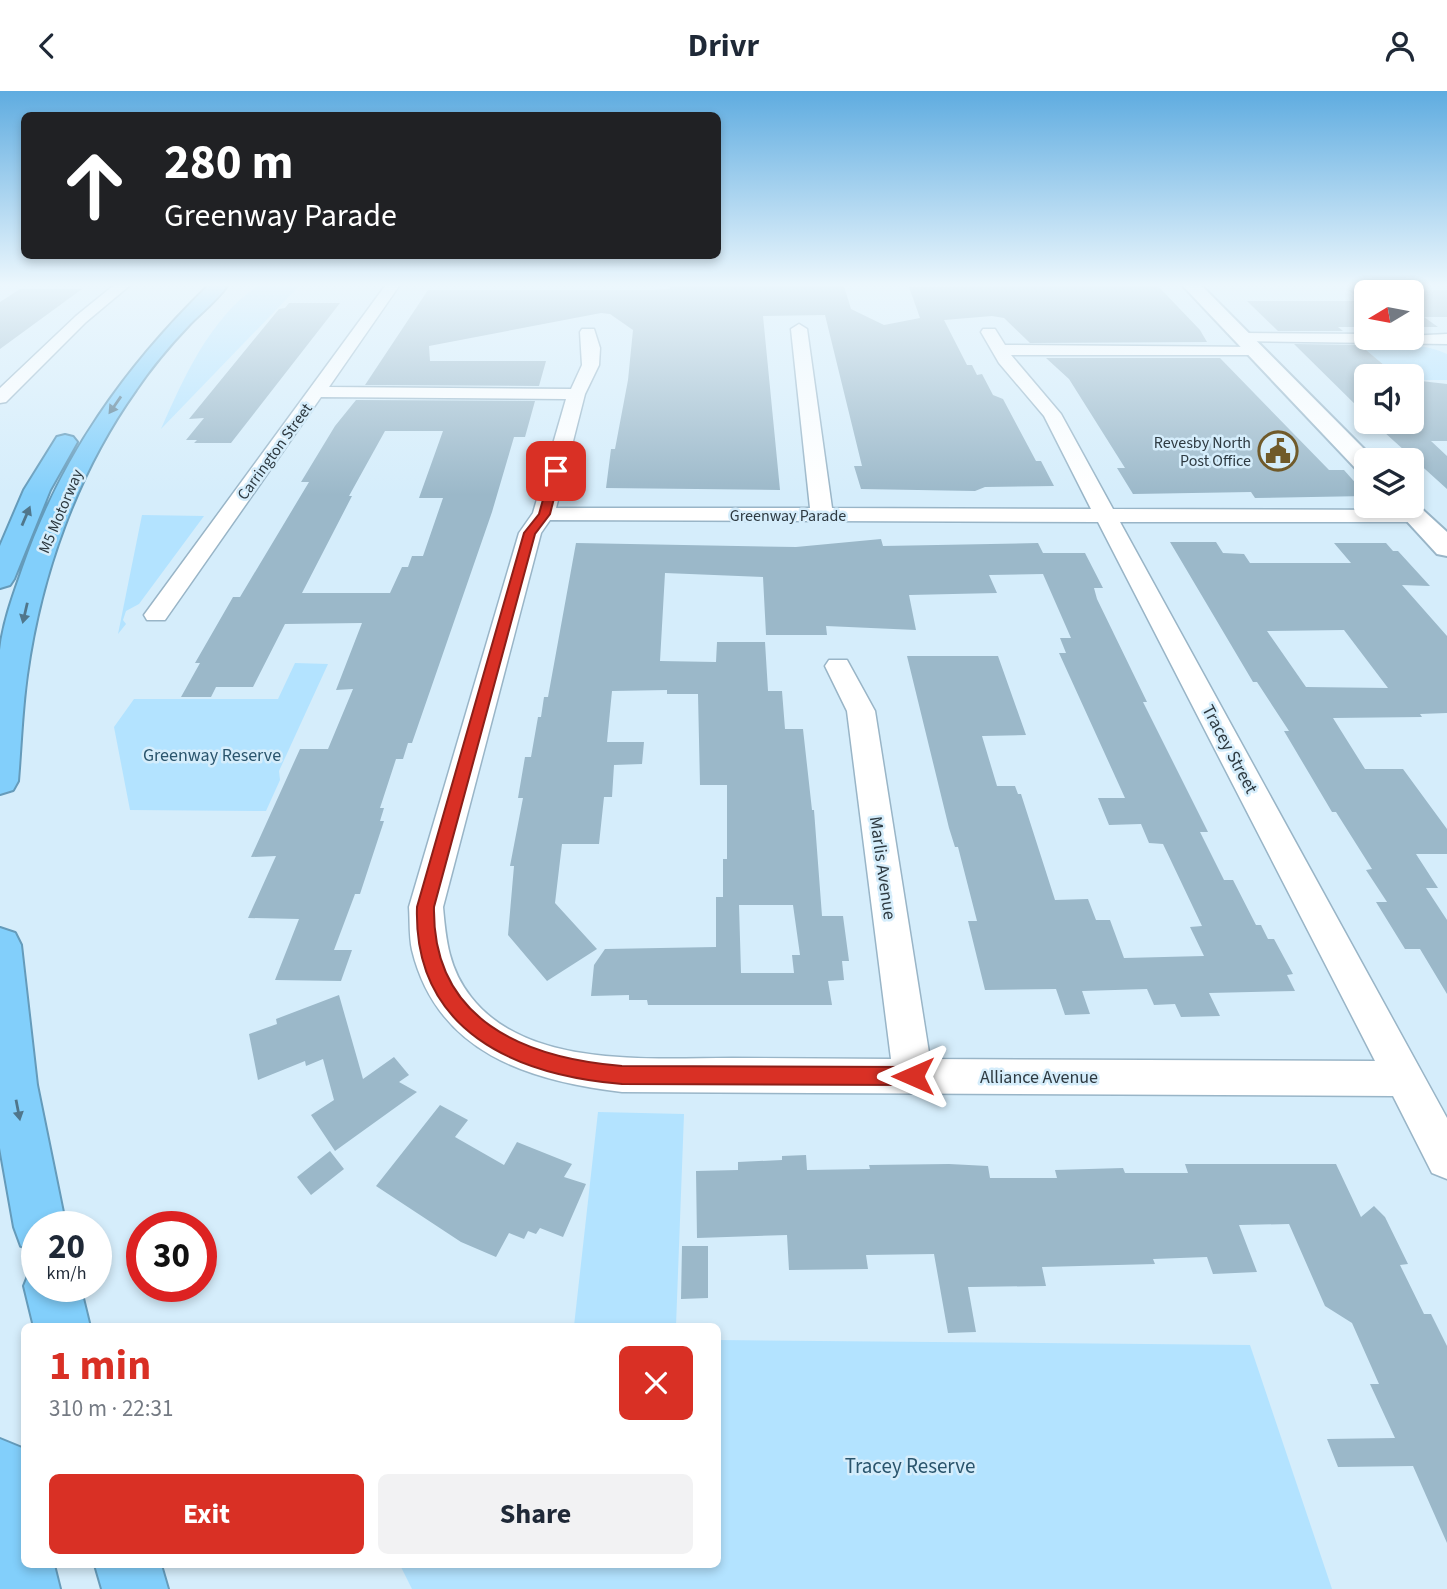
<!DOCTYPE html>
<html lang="en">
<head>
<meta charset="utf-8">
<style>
	:root { --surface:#fff; --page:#f2f2f3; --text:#1f2937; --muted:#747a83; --accent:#d93025 }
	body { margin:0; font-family:"Source Sans 3",sans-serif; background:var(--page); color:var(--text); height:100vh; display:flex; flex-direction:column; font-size:26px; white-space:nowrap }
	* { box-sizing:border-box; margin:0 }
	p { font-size:23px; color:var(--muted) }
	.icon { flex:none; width:38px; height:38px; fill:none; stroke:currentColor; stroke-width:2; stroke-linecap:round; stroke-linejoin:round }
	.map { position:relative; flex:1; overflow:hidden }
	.sheet { position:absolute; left:21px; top:1232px; width:700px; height:245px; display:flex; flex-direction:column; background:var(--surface); border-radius:10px; box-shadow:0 4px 10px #0003 }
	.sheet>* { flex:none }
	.hud { position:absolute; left:21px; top:21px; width:700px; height:147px; border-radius:10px; box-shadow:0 4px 10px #0003; background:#202124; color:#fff; overflow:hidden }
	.needle { width:46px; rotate:260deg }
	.controls { position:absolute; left:1354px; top:189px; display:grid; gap:14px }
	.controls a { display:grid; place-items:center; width:70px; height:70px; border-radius:10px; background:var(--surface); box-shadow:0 4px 10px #0003; font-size:35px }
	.speed { position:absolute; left:21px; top:1120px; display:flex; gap:14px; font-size:35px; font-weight:700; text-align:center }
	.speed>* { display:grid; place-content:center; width:91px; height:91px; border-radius:50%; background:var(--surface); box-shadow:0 4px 10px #0003; line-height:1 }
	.speed small { font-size:18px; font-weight:400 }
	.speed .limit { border:10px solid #d22; background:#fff; color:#111 }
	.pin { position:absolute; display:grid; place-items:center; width:60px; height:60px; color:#fff; margin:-30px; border-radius:14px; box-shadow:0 4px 10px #0006 }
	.me { position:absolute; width:77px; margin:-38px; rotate:270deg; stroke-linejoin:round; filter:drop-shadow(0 0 5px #0008) }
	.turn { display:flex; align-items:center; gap:24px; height:147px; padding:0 28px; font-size:32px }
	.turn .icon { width:91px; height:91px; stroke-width:2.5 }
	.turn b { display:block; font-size:49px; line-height:60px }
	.round { display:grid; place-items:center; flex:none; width:74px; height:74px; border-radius:10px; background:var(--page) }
	.summary { display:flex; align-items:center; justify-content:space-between; height:119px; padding:0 28px }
	h1 { font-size:42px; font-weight:700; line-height:52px; color:var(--accent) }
	.button { display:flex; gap:14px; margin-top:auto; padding:14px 28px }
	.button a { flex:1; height:80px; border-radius:10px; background:var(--accent); color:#fff; font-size:28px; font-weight:700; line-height:80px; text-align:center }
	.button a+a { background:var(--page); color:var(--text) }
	header { display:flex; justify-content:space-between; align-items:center; height:91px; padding:0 28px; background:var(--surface); font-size:32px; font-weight:700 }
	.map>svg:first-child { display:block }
	.green { fill:#b3e3ff }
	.building { fill:#9bb8c9; fill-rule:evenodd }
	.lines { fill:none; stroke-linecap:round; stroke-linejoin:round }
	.street-casing { stroke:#99b5c7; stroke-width:3 }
	.secondary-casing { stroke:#99b5c7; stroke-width:4 }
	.highway-casing { stroke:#659bba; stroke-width:4 }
	.street { fill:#fff; fill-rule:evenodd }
	.secondary { fill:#fff; fill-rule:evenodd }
	.highway { fill:#82cffb; fill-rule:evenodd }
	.oneway { fill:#50768b }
	.route { fill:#d93025; stroke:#8d1f18; stroke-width:2 }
	.labels { text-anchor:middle; stroke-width:5; stroke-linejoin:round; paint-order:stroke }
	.far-poi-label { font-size:16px; fill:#2e3a41; stroke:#d5edfb; text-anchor:end }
	.far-street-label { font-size:16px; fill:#2e3a41; stroke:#d5edfb }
	.street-label { font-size:18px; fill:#2e3a41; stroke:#d5edfb }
	.park-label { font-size:18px; fill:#2a556d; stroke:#d5edfb }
	.near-park-label { font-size:21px; fill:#2a556d; stroke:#d5edfb }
</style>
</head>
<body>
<header><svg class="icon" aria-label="back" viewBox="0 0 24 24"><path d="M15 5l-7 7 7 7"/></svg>Drivr<svg class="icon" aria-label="person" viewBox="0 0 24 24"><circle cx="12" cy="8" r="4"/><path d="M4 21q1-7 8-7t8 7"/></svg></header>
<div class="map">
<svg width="1447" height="1498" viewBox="0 0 1447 1498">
	<rect width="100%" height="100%" fill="#d5edfb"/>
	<path class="green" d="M257 195H299L161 338C184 286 209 229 257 195Z
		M1360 254C1389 254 1420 250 1447 263V289H1412V285H1397Z
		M142 424 204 425 139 513 126 520 123 529 126 533 118 543Z
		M295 572 328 573 279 680 280 689 266 720 130 719 114 636 134 608H278Z
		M598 1021 684 1023 676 1235H574Z
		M718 1249 1250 1254 1332 1498H412L400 1474H718Z"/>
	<path class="building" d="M670 195H844L851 218 884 234 920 227 909 196 1158 195 1200 239 1207 251 1030 252 1004 227 992 225 944 229 967 274H972L977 284 982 283 993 304 1003 308 1036 370H1041L1054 395 985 396 975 400 861 398 854 375H862L825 224 763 225 780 399 606 397 611 358H615L628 289 633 239 610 223 601 222 429 255 430 270H546L539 295 365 294 428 199H654L670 198Z
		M20 198H82L0 258V211Z
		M1348 199H1447V226H1424L1438 236H1412V201H1367V236H1338L1343 240H1278L1247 210H1363Z
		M289 212H340L231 352H194L197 349H186L204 327 189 328 279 218 285 217Z
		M1294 253 1360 254 1397 285H1367V325Z
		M1046 267H1220L1329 379H1344L1367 405 1255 407 1251 401 1133 403 1117 377H1125L1069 288Z
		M1412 289 1447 293V350H1431L1447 365V398L1373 331H1412Z
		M356 309 535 310 525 346H514L492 421 412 652H408L403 668H396L380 717H384L380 730H384L360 803H355L334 859H352L341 890 275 889 299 828 248 827 276 765 251 766 300 658H328L353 598 336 599 362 532 285 533 253 596H216L211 606H181L200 572H195L233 506H240L309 391H301L335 335ZM385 340H443L419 407H443L423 465H412L408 476H402L390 502H302L352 405H349Z
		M881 448 883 455 1038 452 1043 462H1085L1103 497H1094L1097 508 1147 611H1143L1208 741H1200L1224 789H1233L1256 834H1261L1268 848H1274L1293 883 1287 884 1295 900 1209 902 1220 925 1181 926 1175 913 1154 914 1147 898 1082 900 1090 923 1065 924 1056 898 985 899 968 830H977L958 756H955L949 737 907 565H998L1026 644 982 645 997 695H1015L1018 703H1021L1055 809 1088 808 1096 829H1110L1124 867 1204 865 1190 836 1202 835 1163 753 1149 752 1141 733 1109 734 1098 707H1125L1059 562H1066L1060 547H1071L1043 483 989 484 997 502 909 504 916 539 826 535 827 544H766L763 486 665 482 660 570 716 571 717 551H765L768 600H782L785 638H803L812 719H814L822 825H843L849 870H842L844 889 828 890 832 914H648L647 909H629V904L591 905 594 874 605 858 716 856V806H723V768H727V694H700L698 603H667V599L612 600 607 651H644L642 673 614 674 612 706H604L599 753H562L555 812 597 858 547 890 508 844 514 775H510L523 707H518L525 666H531L538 626H541L544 606H548L576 452 796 456ZM739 814H793L800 864H792L794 882H741Z
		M1170 451H1216L1223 462 1244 463 1250 472H1351L1334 452H1386L1393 460H1398L1430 495 1402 494 1447 545V622L1420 623 1422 626 1333 627 1365 678H1403L1447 738V763H1416L1438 797H1426L1447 829V903L1420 858H1405L1376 811H1387L1366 779 1372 778 1336 721H1332L1284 640H1289L1257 591H1253ZM1344 539 1388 597 1306 596 1267 540Z
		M339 904 363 988 394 966 409 984 399 991 417 1001 335 1060 311 1024 334 1009 323 968 306 975 305 970 258 989 249 943 277 933 276 928Z
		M440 1014 468 1029 455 1046 504 1074 517 1051 572 1073 564 1086 586 1093 563 1146 540 1137 536 1143 528 1140 524 1148 509 1142 496 1166 461 1151 376 1095Z
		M330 1060 344 1078 311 1104 297 1086Z
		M806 1064 807 1079 870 1078 869 1074 949 1073 988 1075 990 1087H1057L1055 1079 1123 1077 1125 1082H1188L1185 1073H1336L1361 1126 1374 1115 1385 1126 1408 1173 1400 1174 1424 1223H1431L1447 1255V1452L1413 1375 1338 1376 1327 1348 1395 1347 1370 1293H1379L1352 1232 1325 1215 1289 1133 1239 1134 1257 1181 1213 1183 1207 1166 1153 1168 1155 1173 1042 1176 1046 1195 968 1196 976 1241 948 1242 934 1163 866 1164 868 1178 789 1179 787 1144 697 1147 696 1080 738 1079V1071L782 1069V1065Z
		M682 1155H708V1207L681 1208Z"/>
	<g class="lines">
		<g class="street-casing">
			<path id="street" d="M113 195H129L86 231 6 311 0 312V297L76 225Z
				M385 195H399L329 296 571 298 582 274 580 241 582 238H594L600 257 599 274 585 303 556 417H810L791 238 799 233 807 238 832 417 1091 418 1044 325 999 272 981 241 983 238H995L1005 254 1260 256V262L1254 264H1011L1061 323 1113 418 1416 419 1427 425 1416 431H1120L1447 1027V1088L1432 1082 1393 1005 622 1001C529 990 437 962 412 859 409 845 410 830 409 816L519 442 533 422 566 308 321 306 165 529H147L144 524ZM550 429 1098 431 1375 970 930 968 875 620 847 569H829L825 575 847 620 891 968C838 968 785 967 732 967 650 967 527 978 471 906 449 878 446 850 443 816L541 442Z
				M1243 242 1367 243V247L1447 243V253L1237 250 1235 247Z"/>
		</g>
		<g class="secondary-casing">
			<path id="secondary" d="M1183 195H1202L1375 369H1367V382L1358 380Z
				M1412 409 1447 441V465L1437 463 1393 415H1412Z"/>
		</g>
		<g class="highway-casing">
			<path id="highway" d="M208 195H227C217 209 202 221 190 233 170 254 152 275 136 299 77 382 41 483 27 584 22 619 21 655 18 690L13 699 0 703C0 655 0 606 0 559 3 531 14 502 23 476 61 366 125 276 208 195Z
				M65 344 73 346 77 351 50 399 14 488 10 494 0 497V455L24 399 57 346Z
				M0 837 15 842 21 854 37 994 66 1136H37V1161L21 1155 14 1136 0 1057Z
				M37 1174V1195H80L90 1236H34L24 1195 32 1175Z
				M0 1348 22 1357 24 1363V1474H54L60 1498H0Z
				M95 1474H161L168 1498H102Z"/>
		</g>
		<use href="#street" class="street"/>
		<use href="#secondary" class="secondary"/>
		<use href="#highway" class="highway"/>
	</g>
	<defs><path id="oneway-solid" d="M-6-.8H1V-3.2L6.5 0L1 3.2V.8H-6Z" transform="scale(1.75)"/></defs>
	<g class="oneway">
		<use href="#oneway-solid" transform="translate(115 314) rotate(125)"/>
		<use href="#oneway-solid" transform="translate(26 425) rotate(-67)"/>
		<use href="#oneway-solid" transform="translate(25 522) rotate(103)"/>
		<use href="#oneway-solid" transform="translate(18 1019) rotate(79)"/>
	</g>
	<linearGradient id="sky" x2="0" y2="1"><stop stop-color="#5face0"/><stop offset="0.48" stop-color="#ecf7fd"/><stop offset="1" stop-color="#ecf7fd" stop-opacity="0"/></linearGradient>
	<rect width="1447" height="404" fill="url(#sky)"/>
	<path class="route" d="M556 377 561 380 550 423 535 443 434 816C432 929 524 967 622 975L913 976 920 979 922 985 920 991 913 994 622 993C515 984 413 940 417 816L524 442 539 423 551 380Z"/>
	<defs>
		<g id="civic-ring" transform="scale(2.0125)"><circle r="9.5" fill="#d5edfb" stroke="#705a2a" stroke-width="1.5"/><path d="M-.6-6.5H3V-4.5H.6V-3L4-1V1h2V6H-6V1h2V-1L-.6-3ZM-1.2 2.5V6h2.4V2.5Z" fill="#705a2a"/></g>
	</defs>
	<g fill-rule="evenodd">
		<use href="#civic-ring" x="1278" y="360"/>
	</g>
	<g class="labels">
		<g class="far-poi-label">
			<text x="1251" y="357">Revesby North<tspan x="1251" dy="18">Post Office</tspan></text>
		</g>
		<g class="far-street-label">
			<text transform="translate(274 360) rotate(-54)" y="6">Carrington Street</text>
			<text transform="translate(60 420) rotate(-67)" y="6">M5 Motorway</text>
			<text x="788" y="430">Greenway Parade</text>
		</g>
		<g class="street-label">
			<text transform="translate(1230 658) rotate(62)" y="6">Tracey Street</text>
			<text transform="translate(883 777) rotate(82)" y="6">Marlis Avenue</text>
			<text x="1039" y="992">Alliance Avenue</text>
		</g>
		<g class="park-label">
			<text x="212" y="670">Greenway Reserve</text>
		</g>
		<g class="near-park-label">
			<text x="910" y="1382">Tracey Reserve</text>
		</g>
	</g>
</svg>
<div class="controls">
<a><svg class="needle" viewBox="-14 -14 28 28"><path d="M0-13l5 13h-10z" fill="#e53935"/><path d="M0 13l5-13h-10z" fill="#747a83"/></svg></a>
<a><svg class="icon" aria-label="sound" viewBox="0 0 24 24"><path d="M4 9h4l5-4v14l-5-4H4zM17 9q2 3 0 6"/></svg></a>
<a><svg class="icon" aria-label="layers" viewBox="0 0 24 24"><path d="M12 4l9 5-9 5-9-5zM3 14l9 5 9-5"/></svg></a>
</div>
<div class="speed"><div>20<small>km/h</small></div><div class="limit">30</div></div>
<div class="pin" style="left:556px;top:380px;background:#d93025"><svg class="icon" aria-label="arrive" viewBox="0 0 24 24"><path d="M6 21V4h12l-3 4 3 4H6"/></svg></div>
<svg class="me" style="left:913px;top:985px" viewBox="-20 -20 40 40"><path d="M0-17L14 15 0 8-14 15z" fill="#d93025" stroke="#fff" stroke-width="4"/></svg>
<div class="hud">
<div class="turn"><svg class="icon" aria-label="ahead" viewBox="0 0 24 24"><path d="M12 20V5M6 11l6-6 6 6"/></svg><div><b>280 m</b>Greenway Parade</div></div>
</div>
<section class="sheet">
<div class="summary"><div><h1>1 min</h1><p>310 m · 22:31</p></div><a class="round" style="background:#d93025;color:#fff"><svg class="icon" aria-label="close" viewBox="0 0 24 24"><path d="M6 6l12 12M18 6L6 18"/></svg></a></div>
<div class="button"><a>Exit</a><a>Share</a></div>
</section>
</div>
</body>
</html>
